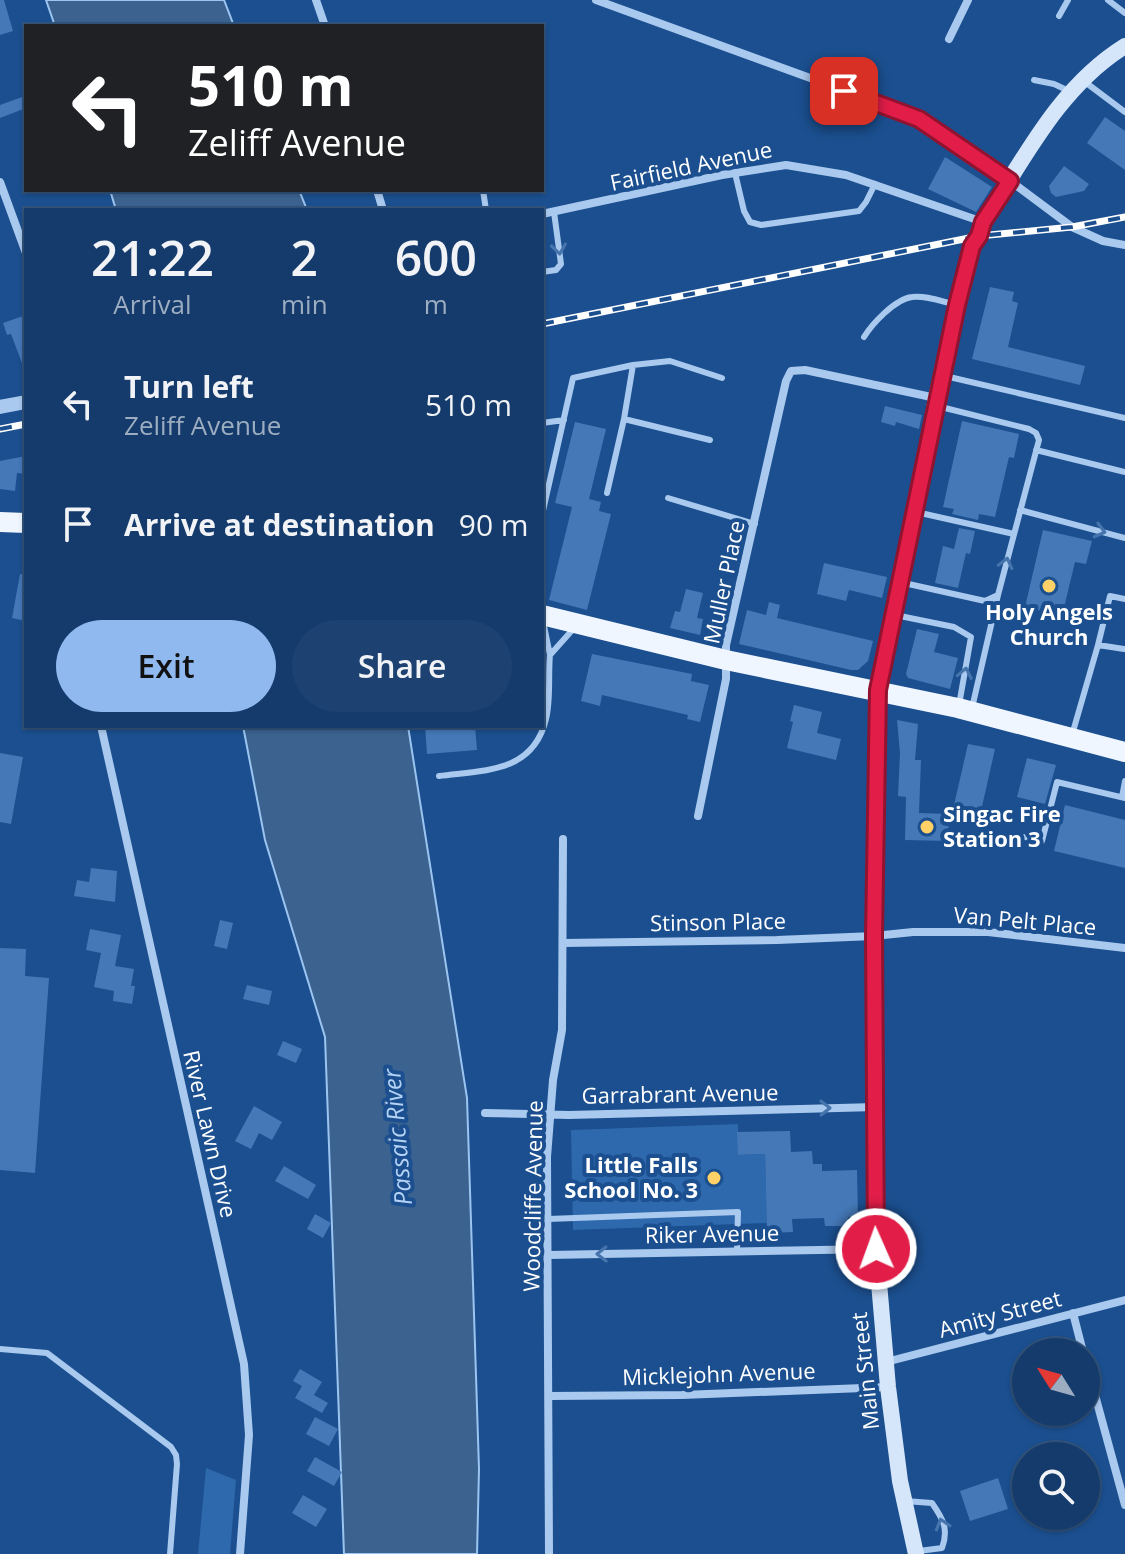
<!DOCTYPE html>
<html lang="en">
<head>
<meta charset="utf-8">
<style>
	:root { --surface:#143b6b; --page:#1d4271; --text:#f1f3f6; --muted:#9dadc1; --line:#33557e; --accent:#90b9f0 }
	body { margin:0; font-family:"Open Sans",sans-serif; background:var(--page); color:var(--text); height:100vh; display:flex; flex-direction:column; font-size:30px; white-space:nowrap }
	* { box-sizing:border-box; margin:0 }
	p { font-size:26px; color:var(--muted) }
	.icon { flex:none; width:44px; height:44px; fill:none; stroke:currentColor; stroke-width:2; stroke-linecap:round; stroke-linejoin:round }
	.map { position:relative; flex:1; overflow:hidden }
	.drawer { position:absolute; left:24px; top:208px; width:520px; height:520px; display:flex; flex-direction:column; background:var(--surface); border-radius:0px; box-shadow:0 2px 6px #0004,0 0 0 2px var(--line) }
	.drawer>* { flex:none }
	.guide { position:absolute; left:24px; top:24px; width:520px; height:168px; border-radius:0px; box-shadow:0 2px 6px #0004,0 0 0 2px var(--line); background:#202124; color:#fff; overflow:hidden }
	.needle { width:52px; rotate:307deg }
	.fabs { position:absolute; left:1012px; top:1338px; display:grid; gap:16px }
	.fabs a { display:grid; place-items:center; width:88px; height:88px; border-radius:50%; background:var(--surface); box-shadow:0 2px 6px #0004,0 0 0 2px var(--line); font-size:40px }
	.pin { position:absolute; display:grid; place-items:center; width:68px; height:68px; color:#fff; margin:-34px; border-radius:16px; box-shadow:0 4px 12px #0006 }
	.me { position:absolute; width:88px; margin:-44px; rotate:358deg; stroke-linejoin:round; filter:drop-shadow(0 0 6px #0008) }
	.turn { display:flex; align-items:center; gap:28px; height:168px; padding:0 32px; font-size:36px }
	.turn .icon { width:104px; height:104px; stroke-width:2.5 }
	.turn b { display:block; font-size:56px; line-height:68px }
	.eta { display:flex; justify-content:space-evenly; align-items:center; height:136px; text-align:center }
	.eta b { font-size:48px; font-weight:600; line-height:56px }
	.button { display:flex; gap:16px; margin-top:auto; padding:16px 32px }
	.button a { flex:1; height:92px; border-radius:48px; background:var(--accent); color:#111; font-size:32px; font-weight:600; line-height:92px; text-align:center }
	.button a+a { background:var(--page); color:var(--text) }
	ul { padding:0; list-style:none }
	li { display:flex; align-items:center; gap:24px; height:120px; padding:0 32px }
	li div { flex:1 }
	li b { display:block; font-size:30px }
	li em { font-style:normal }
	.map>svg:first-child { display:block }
	.green { fill:#2e69ad }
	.water { fill:#3c6290; stroke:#9cc4f0; stroke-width:2 }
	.building { fill:#4478b7 }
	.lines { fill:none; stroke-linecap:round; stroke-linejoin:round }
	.service { stroke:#a9c9ee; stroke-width:6 }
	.minor { stroke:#a9c9ee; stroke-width:8 }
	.tertiary { stroke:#a9c9ee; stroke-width:14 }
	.secondary { stroke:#d6e6fa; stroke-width:16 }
	.primary { stroke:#f0f6ff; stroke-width:20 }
	.rail-casing { stroke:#fff; stroke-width:7 }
	.rail { stroke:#1b4f8f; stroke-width:4; stroke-dasharray:12; stroke-linecap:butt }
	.oneway { stroke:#4674ac }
	.route-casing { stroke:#92132f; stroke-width:20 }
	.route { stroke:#e11d48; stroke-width:14 }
	.poi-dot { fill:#ffd166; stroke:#1b4f8f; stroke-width:3 }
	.labels { text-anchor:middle; stroke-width:8; stroke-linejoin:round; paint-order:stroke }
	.street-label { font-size:22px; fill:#fff; stroke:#1b4f8f }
	.poi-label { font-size:22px; font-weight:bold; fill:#fff; stroke:#1b4f8f }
	.water-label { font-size:24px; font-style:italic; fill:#b5d3f5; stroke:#1b4f8f }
</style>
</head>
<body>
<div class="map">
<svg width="1125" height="1554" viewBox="0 0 1125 1554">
	<rect width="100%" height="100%" fill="#1b4f8f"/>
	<path class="green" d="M738 1124V1155L765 1154 767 1223 573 1230 571 1130Z
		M206 1468 236 1480 230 1554H198Z"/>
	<path class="water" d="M46 0H224L234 26H55Z
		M110 190H299L307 210H116Z
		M243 726H408L467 1098 479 1469 477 1554H344L325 1037 265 840Z"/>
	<path class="building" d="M0 0H4L13 31 0 35Z
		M22 97 26 108 0 118V105Z
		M1105 117 1125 131V170L1087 143Z
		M945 157 992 187 976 212 928 189Z
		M1064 166 1089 184 1084 191 1056 197 1051 193 1049 186Z
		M990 287 1014 292 1012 301 1018 303 1008 347 1085 366 1080 385 972 359Z
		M26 315V371H25L11 334 7 335 3 323Z
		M885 406 922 415 919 429 896 422 895 426 881 422Z
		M962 421 1019 434 1014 458 1009 457 995 517 979 514 978 520 952 514 954 509 943 507Z
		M575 422 606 429 589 499 601 502 599 511 611 514 587 610 549 600 572 507 555 503Z
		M26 456V474L17 473 15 491 0 489V461Z
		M959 528 975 531 970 554 966 553 958 588 935 583 943 546 954 549Z
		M1043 530 1092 541 1086 564 1075 562 1062 616 1025 607Z
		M824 563 887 577 882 598 849 590 846 601 817 594Z
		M20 574H26V621L12 618Z
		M686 589 703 593 697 618 703 619 700 635 670 628 675 611 680 612Z
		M769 602 780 605 777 618 873 641 868 661 858 670H851L739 644 747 610 766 615Z
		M917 629 939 634 934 652 958 658 950 689 908 678 906 674Z
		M592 654 692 674 691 681 709 685 700 722 687 719 688 715 602 695 600 706 581 701Z
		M794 705 822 712 817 733 841 739 836 760 787 748 793 722 790 721Z
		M897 720 918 724 915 760H921L919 813 949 814 948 841 905 840 906 797 898 796 900 753Z
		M425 726H475L477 750 427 754Z
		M968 744 995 749 981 811 954 805Z
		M0 753 23 757 11 824 0 822Z
		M1027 758 1056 765 1045 804 1017 797Z
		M1065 805 1125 820V868L1054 851Z
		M91 868 117 871 115 902 74 896 77 880 89 882Z
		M220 920 233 923 227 949 214 946Z
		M90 929 121 935 115 966 134 969 131 986H135L132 1004 113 1001 114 991 94 987 101 953 86 950Z
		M0 948 26 949 25 976 49 978 35 1173 0 1170Z
		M247 985 272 991 269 1005 243 999Z
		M283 1041 302 1049 296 1063 277 1055Z
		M254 1106 282 1122 272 1140 259 1133 251 1149 235 1141Z
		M790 1131 791 1152 812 1151 813 1164H822V1171L857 1170 858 1217H848V1226H825L824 1218 792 1219 793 1232 767 1233 765 1154 738 1155 737 1132Z
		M284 1166 316 1185 308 1199 275 1181Z
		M315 1214 331 1223 323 1238 307 1229Z
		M300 1369 322 1382 314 1395 328 1403 322 1413 295 1398 302 1386 293 1381Z
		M315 1417 338 1429 329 1446 306 1434Z
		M315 1457 342 1472 334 1486 307 1471Z
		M998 1478 1008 1509 970 1521 960 1491Z
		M303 1495 327 1509 316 1527 292 1513Z"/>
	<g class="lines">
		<path class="service" d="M1108 0 1125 13
			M1059 16 1068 0
			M1034 80 1054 84 1071 92
			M1085 82 1125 112
			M735 173 744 211 750 222 761 225 859 211 866 202 875 184
			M483 190 486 210
			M542 272 556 270 561 264 554 212
			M864 337C872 324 895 299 912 297 926 295 943 302 957 305
			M633 365 670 361 722 378
			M945 376 1125 418
			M542 423 564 420
			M1036 450 1125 472
			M607 493 624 419
			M668 498 755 524
			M1020 510 1125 538
			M916 512 1014 534
			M542 515 573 378 633 365 624 419 710 440
			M904 583 985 601 998 595 1039 440 1036 433 1029 429 937 406
			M895 615 954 627 971 637 959 705
			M543 621 550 655 575 627
			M1098 645 1110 596 1125 599
			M972 708 998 595
			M1072 735 1098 645 1124 649
			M439 776C485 770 533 773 546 719 551 699 548 675 550 655
			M1122 797 1125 781
			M1025 837 1042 841 1057 782 1125 798
			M548 1219 738 1212 737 1251
			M0 1349 47 1353 171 1447 176 1455 177 1464 170 1554
			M905 1501 932 1503C943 1519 949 1529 942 1548L919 1551"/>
		<path class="minor" d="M316 0 325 26
			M596 0 912 115 1001 174 1072 227 1103 241 1125 245
			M949 39 968 0
			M0 182 26 253
			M377 190 383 210
			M542 214 722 175 786 165 846 175 983 222
			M101 726 244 1364 249 1435 240 1554
			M698 816 726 679V645L786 381 791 371 805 370 936 398
			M563 943 777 940 874 936 913 932H988L1125 948
			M485 1113 569 1115 876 1107
			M549 1255 876 1249
			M1073 1313 1083 1352
			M886 1362 1125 1300
			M1086 1362 1125 1505
			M550 1396 682 1395 888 1387
			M549 1554 547 1157 553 1080 562 1030 563 839"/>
		<path class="tertiary" d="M0 407 26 402"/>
		<path class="secondary" d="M916 1554 900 1481 888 1387 874 1225V936L878 690 916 512 936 398 972 246 979 236 983 222C1024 159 1059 87 1125 46"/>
		<path class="primary" d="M0 522 26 523
			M542 615 726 660 958 708 1125 752"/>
		<g class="rail-casing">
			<path id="rail" d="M542 324 979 236 1072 227 1125 217
				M0 429 26 424"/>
		</g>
		<use href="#rail" class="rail"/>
	</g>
	<defs><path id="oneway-chevron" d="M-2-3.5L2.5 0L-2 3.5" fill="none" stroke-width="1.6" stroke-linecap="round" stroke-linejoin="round" transform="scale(2)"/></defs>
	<g class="oneway">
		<use href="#oneway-chevron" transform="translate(559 249) rotate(82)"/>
		<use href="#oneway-chevron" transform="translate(1100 531) rotate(15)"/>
		<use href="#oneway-chevron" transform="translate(1006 563) rotate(-76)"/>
		<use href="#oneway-chevron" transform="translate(965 673) rotate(-79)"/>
		<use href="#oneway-chevron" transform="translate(825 1108) rotate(-1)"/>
		<use href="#oneway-chevron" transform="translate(602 1254) rotate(179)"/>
		<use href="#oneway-chevron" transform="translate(942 1524) rotate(-107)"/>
	</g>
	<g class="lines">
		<g class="route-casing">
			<path id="route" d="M844 91 919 119 1010 181 983 222 979 236 972 246 957 305 878 690 874 936 876 1249"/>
		</g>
		<use href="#route" class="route"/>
	</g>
	<g class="poi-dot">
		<circle cx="1049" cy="586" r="8"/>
		<circle cx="927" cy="827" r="8"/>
		<circle cx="714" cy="1178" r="8"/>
	</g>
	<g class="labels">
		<g class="street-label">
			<text transform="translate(691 166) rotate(-12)" y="8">Fairfield Avenue</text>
			<text transform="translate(724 582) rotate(-78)" y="8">Muller Place</text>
			<text transform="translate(1025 921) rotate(5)" y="8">Van Pelt Place</text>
			<text transform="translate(718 922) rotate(-1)" y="8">Stinson Place</text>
			<text transform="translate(680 1094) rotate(-1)" y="8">Garrabrant Avenue</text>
			<text transform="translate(210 1134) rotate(77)" y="8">River Lawn Drive</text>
			<text transform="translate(533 1196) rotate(-89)" y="8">Woodcliffe Avenue</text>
			<text transform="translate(712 1234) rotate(-1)" y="8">Riker Avenue</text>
			<text transform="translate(1000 1314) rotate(-15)" y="8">Amity Street</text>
			<text transform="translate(865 1371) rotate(-96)" y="8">Main Street</text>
			<text transform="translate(719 1374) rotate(-2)" y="8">Micklejohn Avenue</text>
		</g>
		<g class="poi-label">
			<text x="1049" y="620">Holy Angels<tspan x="1049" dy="25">Church</tspan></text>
			<text x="943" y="822" text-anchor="start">Singac Fire<tspan x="943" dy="25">Station 3</tspan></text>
			<text x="698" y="1173" text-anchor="end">Little Falls<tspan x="698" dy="25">School No. 3</tspan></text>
		</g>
		<g class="water-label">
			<text transform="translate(398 1137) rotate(-95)" y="8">Passaic River</text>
		</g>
	</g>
</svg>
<div class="fabs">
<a><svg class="needle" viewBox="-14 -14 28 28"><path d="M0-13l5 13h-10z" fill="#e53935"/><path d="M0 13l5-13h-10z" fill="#9dadc1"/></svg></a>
<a><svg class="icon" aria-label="search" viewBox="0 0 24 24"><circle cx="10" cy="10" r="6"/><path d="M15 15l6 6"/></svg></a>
</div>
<div class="pin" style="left:844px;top:91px;background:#d93025"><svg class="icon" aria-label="arrive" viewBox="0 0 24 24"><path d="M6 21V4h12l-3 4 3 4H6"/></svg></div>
<svg class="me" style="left:876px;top:1249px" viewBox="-20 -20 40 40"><circle r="17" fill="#e11d48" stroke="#fff" stroke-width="3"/><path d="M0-11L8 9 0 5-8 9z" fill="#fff"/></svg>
<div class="guide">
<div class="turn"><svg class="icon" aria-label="left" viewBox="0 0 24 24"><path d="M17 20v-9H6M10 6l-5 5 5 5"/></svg><div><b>510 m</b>Zeliff Avenue</div></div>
</div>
<section class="drawer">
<div class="eta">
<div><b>21:22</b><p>Arrival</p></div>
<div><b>2</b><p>min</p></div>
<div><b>600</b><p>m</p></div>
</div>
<ul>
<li><svg class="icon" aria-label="left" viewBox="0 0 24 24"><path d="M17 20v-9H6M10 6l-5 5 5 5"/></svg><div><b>Turn left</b><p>Zeliff Avenue</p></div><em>510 m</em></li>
<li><svg class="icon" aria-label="arrive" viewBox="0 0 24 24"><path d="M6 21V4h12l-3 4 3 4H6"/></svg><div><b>Arrive at destination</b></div><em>90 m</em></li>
</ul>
<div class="button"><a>Exit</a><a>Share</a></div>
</section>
</div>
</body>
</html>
